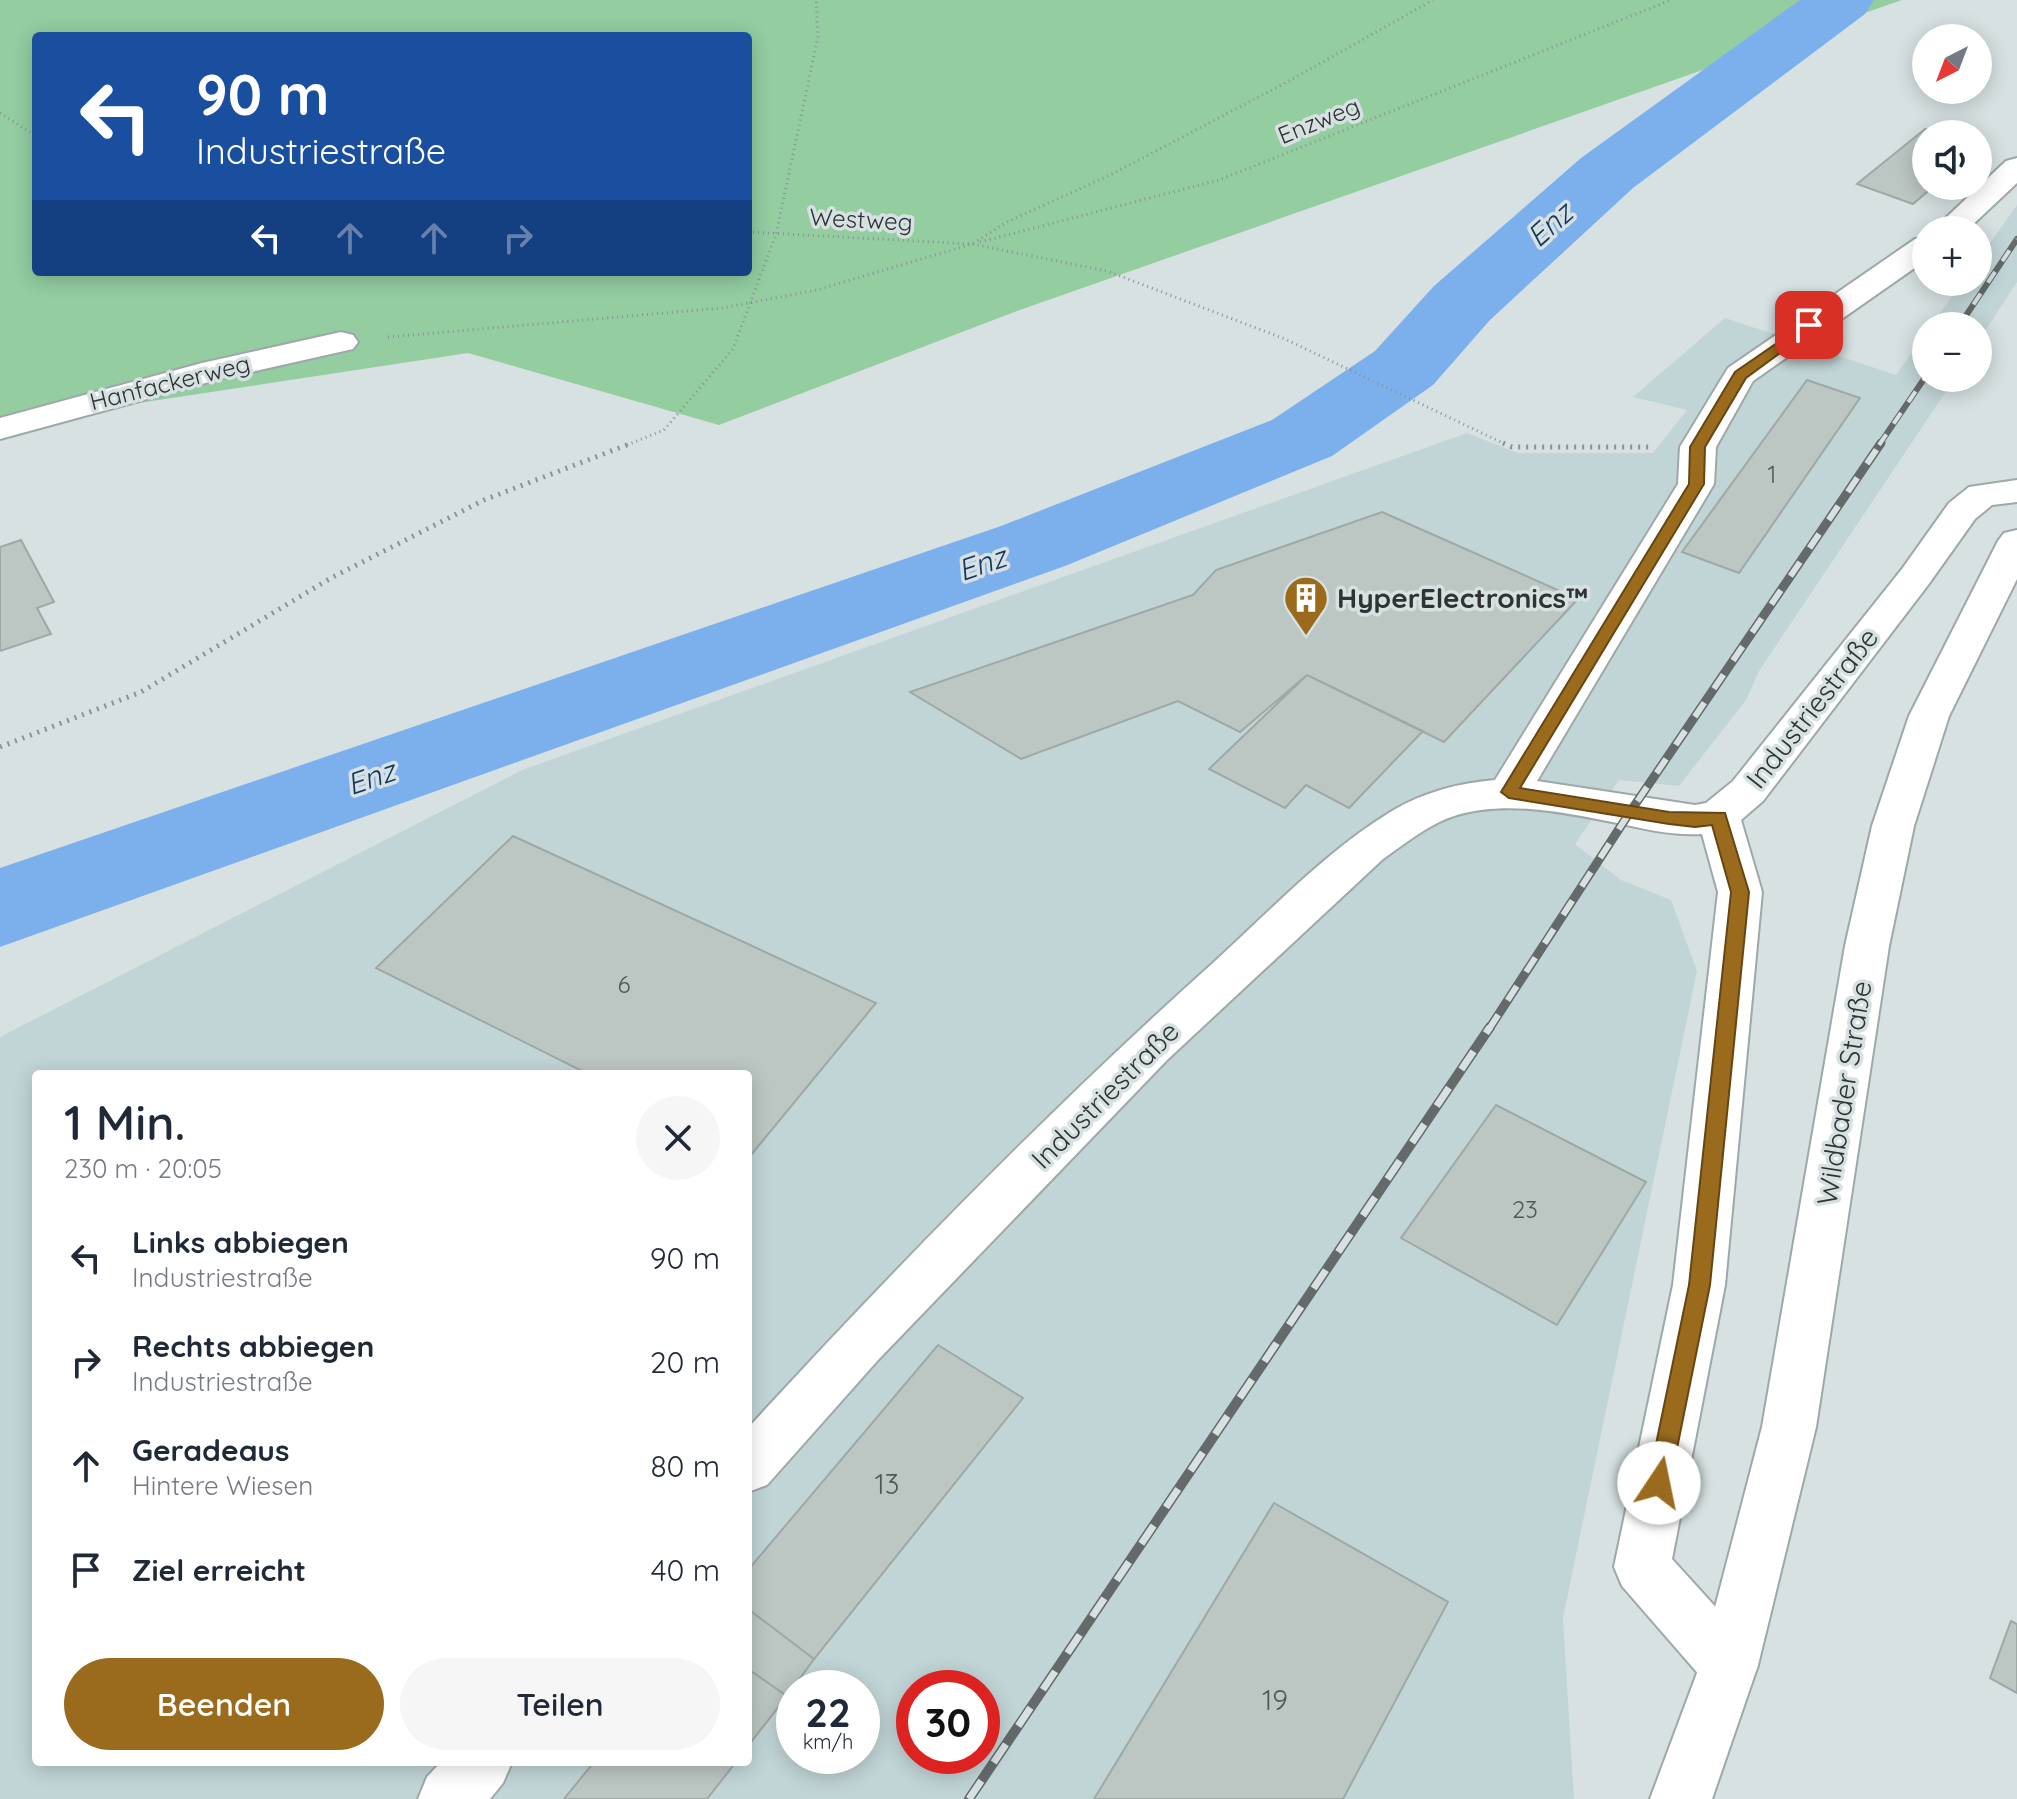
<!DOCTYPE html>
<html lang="de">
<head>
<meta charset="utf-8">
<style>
	:root { --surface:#fff; --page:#f6f6f7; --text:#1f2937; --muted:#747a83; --accent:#9b6b1d }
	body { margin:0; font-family:Quicksand,sans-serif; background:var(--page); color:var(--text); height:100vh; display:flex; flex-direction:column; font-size:30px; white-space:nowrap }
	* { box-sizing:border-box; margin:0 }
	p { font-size:26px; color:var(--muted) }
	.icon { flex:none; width:44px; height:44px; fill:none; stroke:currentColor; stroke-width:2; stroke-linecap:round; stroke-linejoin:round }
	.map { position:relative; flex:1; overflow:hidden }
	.sheet { position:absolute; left:32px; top:1070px; width:720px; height:696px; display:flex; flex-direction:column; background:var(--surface); border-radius:8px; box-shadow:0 4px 20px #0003 }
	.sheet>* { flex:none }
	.banner { position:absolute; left:32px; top:32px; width:720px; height:244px; border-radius:8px; box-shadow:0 4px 20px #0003; background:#1a4fa0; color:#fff; overflow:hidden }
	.needle { width:52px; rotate:222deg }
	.fabs { position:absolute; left:1912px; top:24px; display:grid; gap:16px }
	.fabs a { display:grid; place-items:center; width:80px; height:80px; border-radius:50%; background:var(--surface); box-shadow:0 4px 20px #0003; font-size:40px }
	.speed { position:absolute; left:776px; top:1670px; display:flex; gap:16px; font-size:40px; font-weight:700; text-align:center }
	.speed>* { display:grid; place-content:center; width:104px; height:104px; border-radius:50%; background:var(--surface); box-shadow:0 4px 20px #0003; line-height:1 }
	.speed small { font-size:20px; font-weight:400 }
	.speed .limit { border:12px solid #d22; background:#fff; color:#111 }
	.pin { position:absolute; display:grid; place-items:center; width:68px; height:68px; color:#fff; margin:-34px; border-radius:16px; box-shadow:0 4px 12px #0006 }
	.me { position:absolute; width:88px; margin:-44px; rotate:11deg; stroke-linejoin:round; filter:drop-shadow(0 0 6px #0008) }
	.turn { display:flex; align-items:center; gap:28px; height:168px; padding:0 32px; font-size:36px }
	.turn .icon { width:104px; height:104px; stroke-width:2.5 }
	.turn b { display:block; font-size:56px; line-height:68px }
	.lanes { display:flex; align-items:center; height:76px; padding:0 32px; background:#0003; justify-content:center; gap:40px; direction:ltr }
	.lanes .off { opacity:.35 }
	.round { display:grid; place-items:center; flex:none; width:84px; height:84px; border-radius:42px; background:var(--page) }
	.overview { display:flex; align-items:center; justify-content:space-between; height:136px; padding:0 32px }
	h1 { font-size:48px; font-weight:600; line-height:60px }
	.cta { display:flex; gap:16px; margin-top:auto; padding:16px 32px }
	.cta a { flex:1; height:92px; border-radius:48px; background:var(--accent); color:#fff; font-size:32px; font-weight:600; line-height:92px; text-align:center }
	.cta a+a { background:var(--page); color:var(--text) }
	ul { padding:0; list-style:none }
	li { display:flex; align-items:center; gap:24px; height:104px; padding:0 32px }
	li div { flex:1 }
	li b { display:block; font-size:30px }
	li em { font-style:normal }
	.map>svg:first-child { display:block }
	.built { fill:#c2d5d6; fill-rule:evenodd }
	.green { fill:#93cda0; fill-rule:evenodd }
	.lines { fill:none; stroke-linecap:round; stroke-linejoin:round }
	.river { fill:#7cb0ed; fill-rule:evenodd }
	.building { fill:#bcc6c3; stroke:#9ea8a5; stroke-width:2 }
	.minor-casing { stroke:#9ea8a8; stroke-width:4 }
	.major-casing { stroke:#9ea8a8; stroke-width:4 }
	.path-far1 { stroke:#8c9394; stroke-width:3; stroke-dasharray:1 4; stroke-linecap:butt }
	.path { stroke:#8c9394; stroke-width:5; stroke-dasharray:2 6; stroke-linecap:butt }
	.minor { fill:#fff; fill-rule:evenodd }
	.major { fill:#fff; fill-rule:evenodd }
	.rail-far2-casing { stroke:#64696a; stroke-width:6 }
	.rail-far1-casing { stroke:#64696a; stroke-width:9 }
	.rail-casing { stroke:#64696a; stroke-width:10 }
	.rail-far2 { stroke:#d7e1e2; stroke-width:4; stroke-dasharray:13; stroke-linecap:butt }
	.rail-far1 { stroke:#d7e1e2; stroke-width:6; stroke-dasharray:17; stroke-linecap:butt }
	.rail { stroke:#d7e1e2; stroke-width:7; stroke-dasharray:22; stroke-linecap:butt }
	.route { fill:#9b6b1d; stroke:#654613; stroke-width:2 }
	.labels { text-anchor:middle; stroke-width:7; stroke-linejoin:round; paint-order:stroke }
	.far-street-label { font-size:24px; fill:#2f3334; stroke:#d7e1e2 }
	.number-label { font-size:24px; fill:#525858 }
	.poi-label { font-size:28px; font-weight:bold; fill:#2f3334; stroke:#d7e1e2; text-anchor:start }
	.street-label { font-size:28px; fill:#2f3334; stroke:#d7e1e2 }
	.near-number-label { font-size:28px; fill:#525858 }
	.water-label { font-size:30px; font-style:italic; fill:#13385f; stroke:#d7e1e2 }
</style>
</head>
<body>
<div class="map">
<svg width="2017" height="1799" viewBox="0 0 2017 1799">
	<rect width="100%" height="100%" fill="#d7e1e2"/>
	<path class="built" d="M2017 205V282L1978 342V326H1931L1962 282H1978V260Z
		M1725 318 1896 375 1926 333V378H1955L1759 671 1746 700 1679 786 1619 780 1575 844 1621 880 1671 900 1697 971 1563 1618 1574 1799H0V1037L522 770 1467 433 1518 453H1653L1687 410 1633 397ZM36 1074H748V1762H36ZM794 1688H862V1756H794ZM914 1688H982V1756H914Z"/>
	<path class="green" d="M0 0H1902L1017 311 719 425 468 353 0 424ZM36 36H748V272H36Z"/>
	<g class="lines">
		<path class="river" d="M1800 0H1874L1865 14 1633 188 1490 320 1433 385 1332 456 1065 566 0 947V868L1001 526 1272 420 1375 351 1434 286 1581 158Z"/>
	</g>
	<path class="building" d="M1925 129 1940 134H1926V186H1934L1913 204 1857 184Z
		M1807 380 1860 398 1739 573 1682 552Z
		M1382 512 1578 599 1444 742 1307 675 1240 732 1178 701 1021 759 910 692 1193 595 1216 570Z
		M21 540 54 602 37 608 51 634 0 651V547Z
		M1307 675 1423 731 1349 808 1306 785 1285 808 1209 769Z
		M513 836 876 1003 751 1155 748 1154V1074H588L376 968Z
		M1496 1105 1646 1182 1557 1325 1401 1238Z
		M938 1345 1023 1398 814 1659 748 1609V1570Z
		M1274 1503 1448 1602 1343 1799H1094Z
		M748 1609 814 1659 787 1696 748 1669Z
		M2011 1621 2017 1624V1693L1990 1678Z
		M748 1669 787 1696 748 1746Z
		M594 1762H736L707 1799H564Z"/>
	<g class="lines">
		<g class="minor-casing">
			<path id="minor" d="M2017 158V183L1967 230H1933L2006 161Z
				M1926 237V260L1753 381 1716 447 1714 484 1537 781 1695 805 1706 803 1733 781 1902 569 1949 503 1969 487 2017 480V502L1992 505 1975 519 1928 585 1763 801 1741 820 1762 892 1725 1285 1672 1559 1750 1645 1758 1665 1750 1685 1729 1694 1708 1685 1622 1586 1614 1567 1673 1285 1718 892 1702 834C1673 836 1645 829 1617 823 1566 813 1508 800 1457 815 1430 823 1406 843 1383 859L1167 1060 878 1360 767 1485 748 1492V1428C896 1267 1050 1109 1213 963 1270 911 1326 851 1392 811 1424 792 1459 783 1495 780L1678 484 1680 447 1728 368 1915 239Z
				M341 332 353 335 358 342 353 349 220 379 0 439V418L202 363Z
				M441 1762H512L503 1783 490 1799H418L427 1777Z"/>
		</g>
		<g class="major-casing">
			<path id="major" d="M2017 530V579L1949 716 1914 826 1889 946 1816 1427 1758 1665 1712 1799H1650L1700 1665 1762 1427 1845 946 1872 826 1909 716 1998 541 2004 533Z"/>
		</g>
		<path class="path-far1" d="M0 113 36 136
			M748 232 972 244 1107 271 1285 339 1507 445
			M980 242 1219 180 1671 0
			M388 337 722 308 817 290 972 244 1007 222 1114 173 1289 81 1433 0
			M627 445 664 430 733 349 776 234 818 37 816 0"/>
		<path class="path" d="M1503 443 1512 447H1649
			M0 747 141 692 331 578 484 500 632 443"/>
		<use href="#minor" class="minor"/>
		<use href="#major" class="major"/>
		<g class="rail-far2-casing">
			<path id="rail-far2" d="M1959 326 2017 239
				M1879 445 1926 376"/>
		</g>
		<g class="rail-far1-casing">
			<path id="rail-far1" d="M1489 1029 1630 812 1881 443"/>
		</g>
		<g class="rail-casing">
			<path id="rail" d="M969 1799 1490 1027"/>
		</g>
		<use href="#rail-far2" class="rail-far2"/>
		<use href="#rail-far1" class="rail-far1"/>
		<use href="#rail" class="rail"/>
	</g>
	<path class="route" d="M1809 321 1816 325 1814 328 1746 378 1705 447 1704 484 1520 788 1669 812 1725 813 1749 892 1710 1285 1670 1483 1667 1490 1659 1493 1651 1490 1648 1483 1689 1285 1731 892 1712 825 1695 827 1669 824 1509 798 1501 792 1689 484 1690 447 1735 372Z"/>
	<defs>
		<g id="building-pin" transform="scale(2.3)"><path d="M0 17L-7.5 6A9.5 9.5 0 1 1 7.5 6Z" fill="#9b6b1d" stroke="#d7e1e2"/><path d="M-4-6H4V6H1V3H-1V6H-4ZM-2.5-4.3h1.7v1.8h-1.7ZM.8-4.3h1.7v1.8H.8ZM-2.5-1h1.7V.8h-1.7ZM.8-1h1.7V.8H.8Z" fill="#fff"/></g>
	</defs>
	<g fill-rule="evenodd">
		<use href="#building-pin" x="1306" y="598"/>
	</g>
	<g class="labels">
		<g class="far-street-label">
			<text transform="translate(1319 121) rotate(-22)" y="8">Enzweg</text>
			<text transform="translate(861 220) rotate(3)" y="8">Westweg</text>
			<text transform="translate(170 383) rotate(-14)" y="8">Hanfackerweg</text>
		</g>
		<g class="number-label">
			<text x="1772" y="483">1</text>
			<text x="624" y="993">6</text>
			<text x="1525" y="1218">23</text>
		</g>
		<g class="poi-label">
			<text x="1337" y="608">HyperElectronics™</text>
		</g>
		<g class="street-label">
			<text transform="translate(1812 708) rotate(-52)" y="10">Industriestraße</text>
			<text transform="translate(1844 1093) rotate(-81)" y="10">Wildbader Straße</text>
			<text transform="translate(1105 1095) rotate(-45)" y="10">Industriestraße</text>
		</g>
		<g class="near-number-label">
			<text x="887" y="1494">13</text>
			<text x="1275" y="1710">19</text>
		</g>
		<g class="water-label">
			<text transform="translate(1550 225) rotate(-42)" y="10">Enz</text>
			<text transform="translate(982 564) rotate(-19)" y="10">Enz</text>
			<text transform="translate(371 778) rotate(-19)" y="10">Enz</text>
		</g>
	</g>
</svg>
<div class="fabs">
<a><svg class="needle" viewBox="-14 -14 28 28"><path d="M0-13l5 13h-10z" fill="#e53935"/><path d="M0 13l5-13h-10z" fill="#747a83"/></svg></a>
<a><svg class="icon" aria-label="sound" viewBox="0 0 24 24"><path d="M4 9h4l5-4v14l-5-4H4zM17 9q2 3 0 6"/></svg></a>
<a>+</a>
<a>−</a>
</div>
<div class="speed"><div>22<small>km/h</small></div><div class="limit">30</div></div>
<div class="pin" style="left:1809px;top:325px;background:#d93025"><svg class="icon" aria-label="arrive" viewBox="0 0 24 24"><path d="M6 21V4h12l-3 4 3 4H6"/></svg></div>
<svg class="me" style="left:1659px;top:1483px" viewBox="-20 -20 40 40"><circle r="19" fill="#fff"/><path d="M0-13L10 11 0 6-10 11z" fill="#9b6b1d"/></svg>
<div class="banner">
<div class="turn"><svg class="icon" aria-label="left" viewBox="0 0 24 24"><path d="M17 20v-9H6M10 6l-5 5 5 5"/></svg><div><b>90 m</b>Industriestraße</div></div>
<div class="lanes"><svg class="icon" aria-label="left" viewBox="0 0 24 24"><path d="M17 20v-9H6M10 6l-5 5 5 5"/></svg><svg class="icon off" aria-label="ahead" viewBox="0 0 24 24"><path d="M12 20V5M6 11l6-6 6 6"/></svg><svg class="icon off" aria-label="ahead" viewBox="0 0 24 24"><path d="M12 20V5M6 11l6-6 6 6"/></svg><svg class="icon off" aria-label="right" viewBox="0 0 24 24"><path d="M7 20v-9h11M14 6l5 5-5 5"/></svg></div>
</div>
<section class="sheet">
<div class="overview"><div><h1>1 Min.</h1><p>230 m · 20:05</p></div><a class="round"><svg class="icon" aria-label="close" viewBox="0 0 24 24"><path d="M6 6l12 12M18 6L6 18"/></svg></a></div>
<ul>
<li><svg class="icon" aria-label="left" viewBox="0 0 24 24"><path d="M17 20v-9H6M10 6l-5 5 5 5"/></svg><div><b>Links abbiegen</b><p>Industriestraße</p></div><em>90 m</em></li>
<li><svg class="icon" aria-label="right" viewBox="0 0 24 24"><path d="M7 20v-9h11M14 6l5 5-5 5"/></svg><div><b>Rechts abbiegen</b><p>Industriestraße</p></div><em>20 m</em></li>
<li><svg class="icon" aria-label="ahead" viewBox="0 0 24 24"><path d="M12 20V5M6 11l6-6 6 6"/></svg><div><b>Geradeaus</b><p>Hintere Wiesen</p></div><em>80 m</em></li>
<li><svg class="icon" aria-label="arrive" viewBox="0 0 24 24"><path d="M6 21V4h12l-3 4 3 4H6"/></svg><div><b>Ziel erreicht</b></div><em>40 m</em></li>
</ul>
<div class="cta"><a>Beenden</a><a>Teilen</a></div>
</section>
</div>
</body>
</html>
